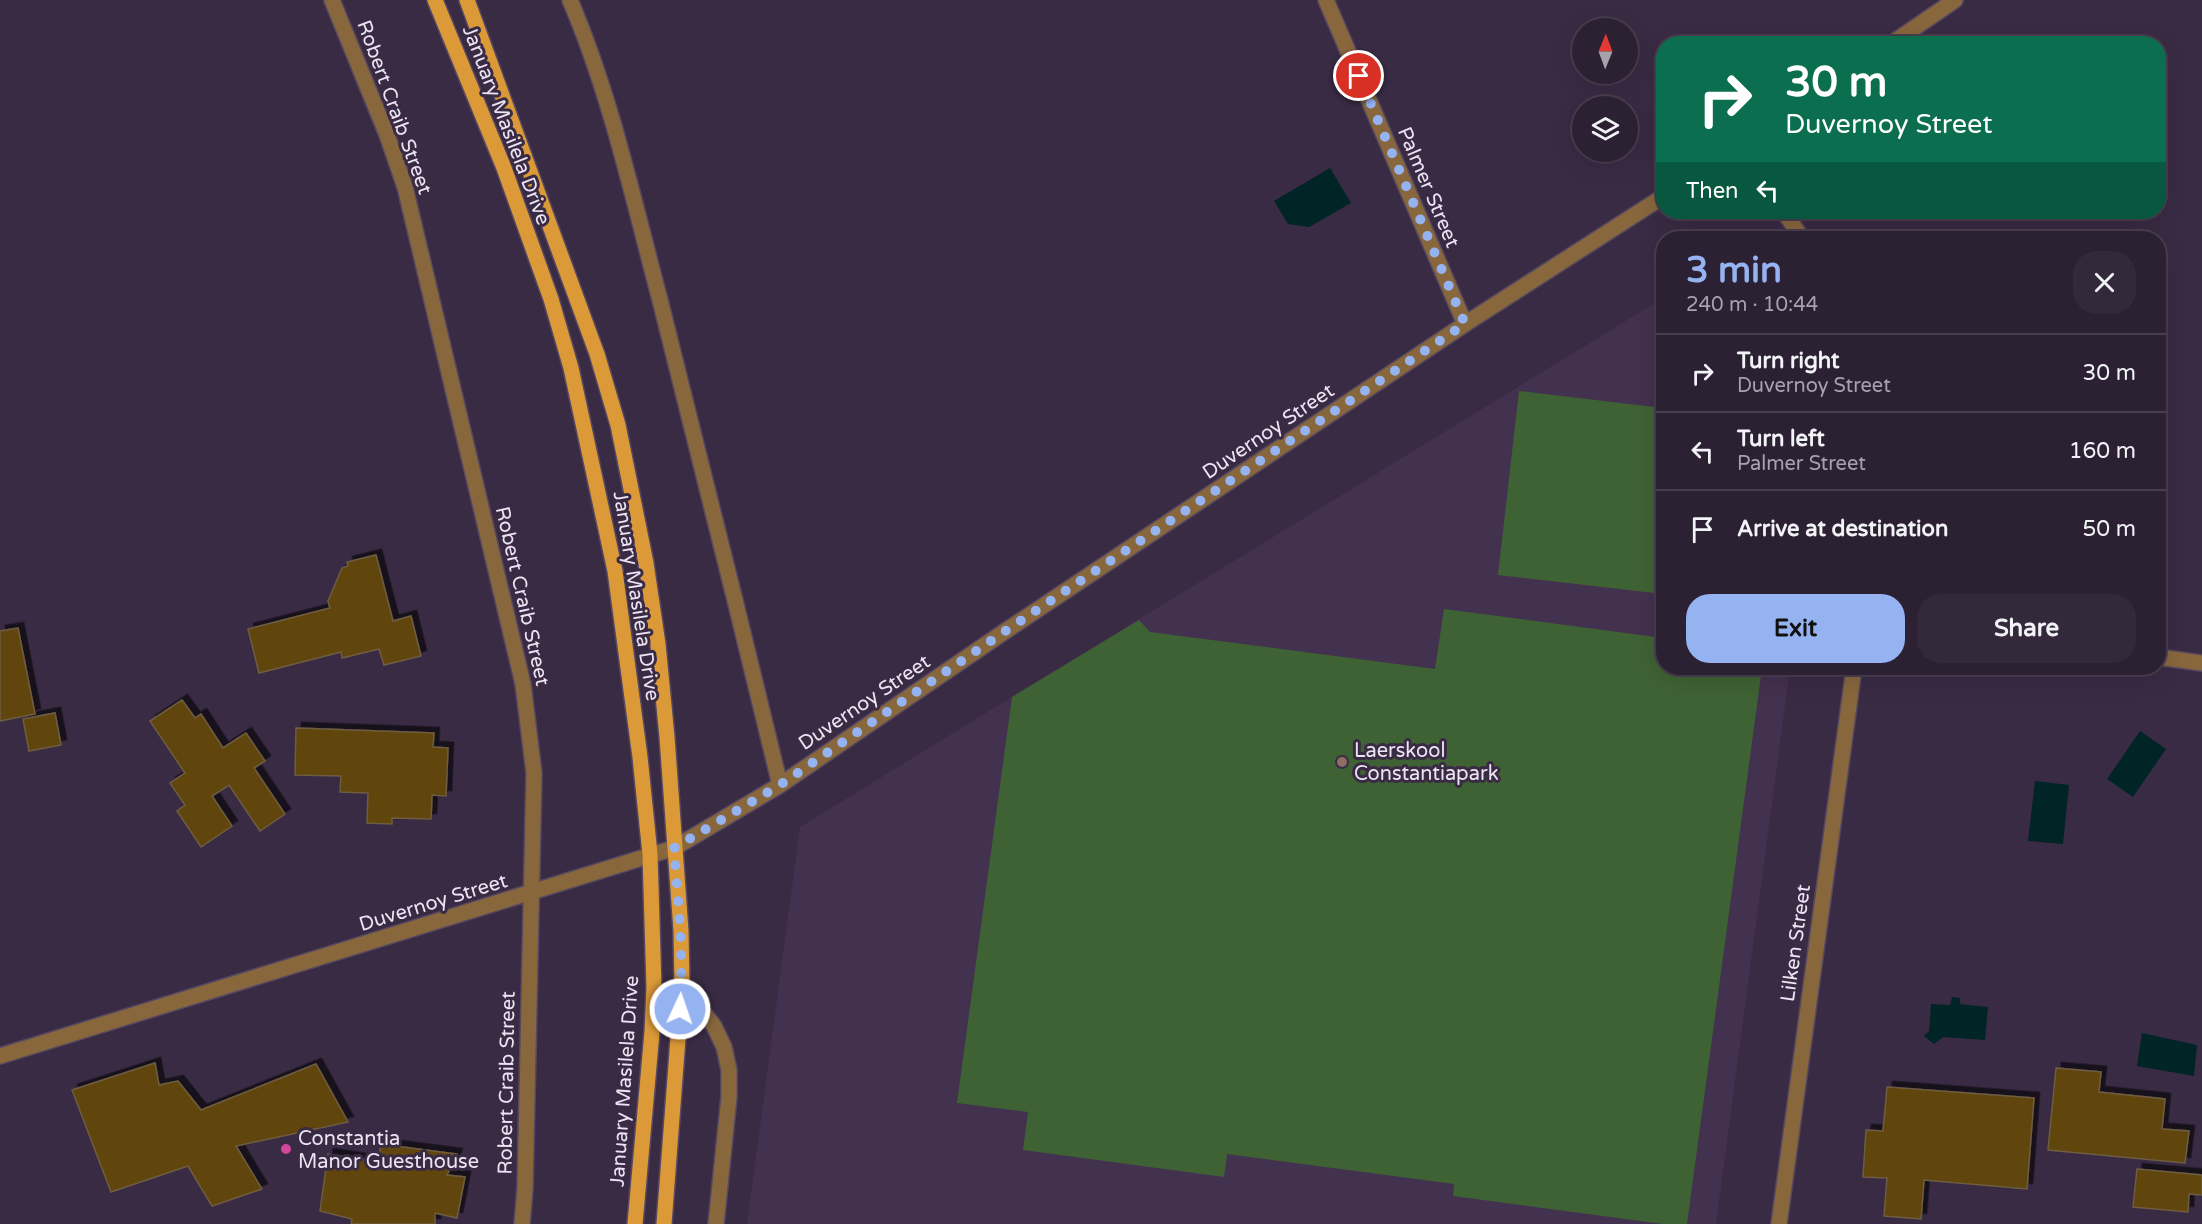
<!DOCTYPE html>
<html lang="en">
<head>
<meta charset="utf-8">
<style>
	:root { --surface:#2c2033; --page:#34283b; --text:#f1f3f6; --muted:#a6a3ac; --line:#483e4e; --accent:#95b2f1 }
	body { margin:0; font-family:"Varela Round",sans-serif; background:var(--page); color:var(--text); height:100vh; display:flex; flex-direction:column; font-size:22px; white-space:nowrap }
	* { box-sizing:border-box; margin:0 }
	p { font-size:20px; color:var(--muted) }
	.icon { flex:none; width:33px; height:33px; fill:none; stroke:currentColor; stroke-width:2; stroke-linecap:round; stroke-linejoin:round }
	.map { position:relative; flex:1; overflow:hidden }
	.drawer { position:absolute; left:1656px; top:231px; width:510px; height:444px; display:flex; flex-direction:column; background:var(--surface); border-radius:24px; box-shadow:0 6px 24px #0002,0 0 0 2px var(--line) }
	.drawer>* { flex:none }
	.top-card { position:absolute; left:1656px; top:36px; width:510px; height:183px; border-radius:24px; box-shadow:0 6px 24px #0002,0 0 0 2px var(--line); background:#0b6e4f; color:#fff; overflow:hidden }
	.needle { width:39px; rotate:1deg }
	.fabs { position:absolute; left:1572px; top:18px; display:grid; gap:12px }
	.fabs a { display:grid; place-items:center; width:66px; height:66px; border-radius:50%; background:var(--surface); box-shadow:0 6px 24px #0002,0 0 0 2px var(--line); font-size:30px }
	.pin { position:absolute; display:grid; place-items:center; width:51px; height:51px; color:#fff; margin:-26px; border:3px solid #fff; border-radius:50%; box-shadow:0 2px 6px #0007 }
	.me { position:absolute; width:66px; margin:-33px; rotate:3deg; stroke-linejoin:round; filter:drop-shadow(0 0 4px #0008) }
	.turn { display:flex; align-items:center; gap:21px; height:126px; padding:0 30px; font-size:27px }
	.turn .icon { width:78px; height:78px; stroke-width:2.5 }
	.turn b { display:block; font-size:42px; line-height:51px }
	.then { display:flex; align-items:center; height:57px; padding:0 30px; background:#0003; gap:12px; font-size:22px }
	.round { display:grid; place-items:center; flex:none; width:63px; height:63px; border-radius:24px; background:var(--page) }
	.overview { display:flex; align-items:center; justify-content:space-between; height:102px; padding:0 30px }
	h1 { font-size:36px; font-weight:800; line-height:45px; color:var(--accent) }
	.button { display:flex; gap:12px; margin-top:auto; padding:12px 30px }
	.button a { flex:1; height:69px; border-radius:24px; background:var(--accent); color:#111; font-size:24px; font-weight:800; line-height:69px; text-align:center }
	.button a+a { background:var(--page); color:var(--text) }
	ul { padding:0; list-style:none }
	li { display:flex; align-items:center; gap:18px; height:78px; padding:0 30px; border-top:2px solid var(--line) }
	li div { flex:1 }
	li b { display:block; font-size:22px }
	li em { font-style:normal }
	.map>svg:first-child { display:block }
	.built { fill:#433150 }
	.green { fill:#3f6234 }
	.water { fill:#012526 }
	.building { fill:#61440a; stroke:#6e5d41; stroke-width:1.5; filter:url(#shadow) }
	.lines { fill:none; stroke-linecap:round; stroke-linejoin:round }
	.minor-casing { stroke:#564860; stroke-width:18 }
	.major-casing { stroke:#564860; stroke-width:18 }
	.minor { stroke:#88673d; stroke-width:15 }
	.major { stroke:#dc9937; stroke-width:15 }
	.route { stroke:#95b2f1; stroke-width:10; stroke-dasharray:0 18 }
	.education-dot { fill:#8d6e63; stroke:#3a2b44; stroke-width:2 }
	.hotel-dot { fill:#d1479c; stroke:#3a2b44; stroke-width:2 }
	.labels { text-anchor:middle; stroke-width:6; stroke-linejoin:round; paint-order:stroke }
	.street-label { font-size:20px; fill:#ece3f3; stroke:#3a2b44 }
	.poi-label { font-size:20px; fill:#ece3f3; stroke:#3a2b44; text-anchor:start }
</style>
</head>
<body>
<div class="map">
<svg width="2202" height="1224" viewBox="0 0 2202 1224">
	<defs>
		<filter id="shadow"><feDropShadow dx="5.5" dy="-5.5" stdDeviation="0" flood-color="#0009"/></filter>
	</defs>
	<rect width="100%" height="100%" fill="#3a2b44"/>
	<path class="built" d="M1663 298 1664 668H1790L1716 1224H747L800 827Z"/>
	<path class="green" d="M1519 391 1663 408V594L1498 575Z
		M1444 609 1663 638 1664 668H1762L1687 1224H1663L1453 1196 1454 1184 1227 1154 1224 1177 1023 1150 1028 1112 957 1103 1012 697 1139 620 1150 632 1435 669Z"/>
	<path class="water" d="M1330 168 1351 203 1309 227 1288 224 1274 201Z
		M2140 731 2166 749 2133 797 2107 779Z
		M2035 781 2069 785 2063 844 2028 841Z
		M1952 997 1960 998V1004L1988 1007 1985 1040 1943 1037 1934 1044 1924 1036 1929 1031 1931 1004 1950 1005Z
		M2142 1033 2197 1045 2194 1076 2137 1066Z"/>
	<path class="building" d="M376 555 393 621 411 616 421 656 384 665 379 649 342 658 341 652 259 673 248 629 330 608 328 601 342 568 348 566 347 562Z
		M18 628 35 714 0 721V631Z
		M182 700 195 718 201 714 223 748 246 733 265 761 254 768 285 814 260 831 229 785 212 796 232 826 201 847 177 811 185 805 170 783 185 773 150 721Z
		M55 713 61 745 29 751 23 719Z
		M296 728 434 733 433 747 448 748 446 796 432 795 431 819 392 818V824L367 823 368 793 340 792 341 776 295 775Z
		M155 1063 159 1085 178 1081 201 1110 316 1064 348 1122 236 1146 262 1189 212 1206 188 1166 111 1192 72 1090Z
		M2056 1068 2101 1072 2099 1092 2165 1099 2162 1129 2189 1131 2185 1163 2048 1150Z
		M1887 1087 2034 1098 2027 1189 1924 1180 1921 1219 1884 1216 1887 1178 1863 1177 1866 1130 1883 1131Z
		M380 1144 457 1154 447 1175 465 1177 457 1218 435 1213V1224H351L352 1219 320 1211 328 1154 380 1162Z
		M2137 1169 2202 1175V1195L2189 1194 2188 1212 2133 1207Z"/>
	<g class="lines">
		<g class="minor-casing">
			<path id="minor" d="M332 0 387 135 405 187 523 684 534 773 525 1189 522 1224
				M570 0C611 96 633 199 660 300 701 462 741 623 780 785
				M1326 0 1465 324
				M1891 44 1955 0
				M1784 212 1802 238
				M2158 657 2202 663
				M682 985 714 1026 724 1047 729 1070V1097L716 1224
				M0 1056 674 848 780 785 1001 634 1465 324 1664 196
				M1779 1224 1854 668"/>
		</g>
		<g class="major-casing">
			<path id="major" d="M435 0 504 168 551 299 571 368 615 571 640 757 650 854 654 988 652 1032 635 1224
				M467 0 597 354 618 425 646 563 658 644 667 737 681 931 682 985 664 1224"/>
		</g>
		<use href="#minor" class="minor"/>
		<use href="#major" class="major"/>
	</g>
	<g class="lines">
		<path class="route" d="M680 1009C684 955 678 902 674 848L780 785 1001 634 1465 324 1359 76"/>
	</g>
	<circle class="education-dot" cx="1342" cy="762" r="6"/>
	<circle class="hotel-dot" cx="286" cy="1149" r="6"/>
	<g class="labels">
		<g class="street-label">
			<text transform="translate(395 107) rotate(70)" y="7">Robert Craib Street</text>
			<text transform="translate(507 125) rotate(69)" y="7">January Masilela Drive</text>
			<text transform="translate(1429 187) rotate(67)" y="7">Palmer Street</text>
			<text transform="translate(1268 431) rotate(-34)" y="7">Duvernoy Street</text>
			<text transform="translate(523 596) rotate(77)" y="7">Robert Craib Street</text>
			<text transform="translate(637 596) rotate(81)" y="7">January Masilela Drive</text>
			<text transform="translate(864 702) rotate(-34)" y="7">Duvernoy Street</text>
			<text transform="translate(433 902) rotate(-17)" y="7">Duvernoy Street</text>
			<text transform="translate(1795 943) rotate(-82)" y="7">Lilken Street</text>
			<text transform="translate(624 1081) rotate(-86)" y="7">January Masilela Drive</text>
			<text transform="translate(506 1083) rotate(-89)" y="7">Robert Craib Street</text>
		</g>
		<g class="poi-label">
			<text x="1354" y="757">Laerskool<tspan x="1354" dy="23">Constantiapark</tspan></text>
			<text x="298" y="1145">Constantia<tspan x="298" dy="23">Manor Guesthouse</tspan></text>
		</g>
	</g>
</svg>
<div class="fabs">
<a><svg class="needle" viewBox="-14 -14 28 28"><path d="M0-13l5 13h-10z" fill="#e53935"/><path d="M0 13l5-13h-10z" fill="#a6a3ac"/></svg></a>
<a><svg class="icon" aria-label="layers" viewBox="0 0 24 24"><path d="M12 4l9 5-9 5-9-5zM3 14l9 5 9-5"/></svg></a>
</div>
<div class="pin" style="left:1359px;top:76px;background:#d93025"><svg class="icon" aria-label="arrive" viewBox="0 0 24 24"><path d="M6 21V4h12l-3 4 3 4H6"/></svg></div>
<svg class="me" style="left:680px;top:1009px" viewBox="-20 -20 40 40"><circle r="17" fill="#95b2f1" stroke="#fff" stroke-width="3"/><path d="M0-11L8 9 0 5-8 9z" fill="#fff"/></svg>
<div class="top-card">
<div class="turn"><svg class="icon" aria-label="right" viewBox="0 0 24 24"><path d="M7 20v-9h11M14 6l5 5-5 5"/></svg><div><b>30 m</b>Duvernoy Street</div></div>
<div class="then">Then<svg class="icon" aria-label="left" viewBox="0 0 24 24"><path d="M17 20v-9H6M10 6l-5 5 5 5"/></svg></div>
</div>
<section class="drawer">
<div class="overview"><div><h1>3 min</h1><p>240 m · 10:44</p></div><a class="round"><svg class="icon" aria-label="close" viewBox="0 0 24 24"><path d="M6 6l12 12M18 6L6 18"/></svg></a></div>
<ul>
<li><svg class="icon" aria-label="right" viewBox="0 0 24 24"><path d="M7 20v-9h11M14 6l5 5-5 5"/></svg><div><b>Turn right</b><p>Duvernoy Street</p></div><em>30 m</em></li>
<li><svg class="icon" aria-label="left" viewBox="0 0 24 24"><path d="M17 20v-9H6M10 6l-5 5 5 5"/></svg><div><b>Turn left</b><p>Palmer Street</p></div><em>160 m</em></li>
<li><svg class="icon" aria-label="arrive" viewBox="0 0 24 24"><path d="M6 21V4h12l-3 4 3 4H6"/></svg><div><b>Arrive at destination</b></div><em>50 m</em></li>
</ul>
<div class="button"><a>Exit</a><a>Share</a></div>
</section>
</div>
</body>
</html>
